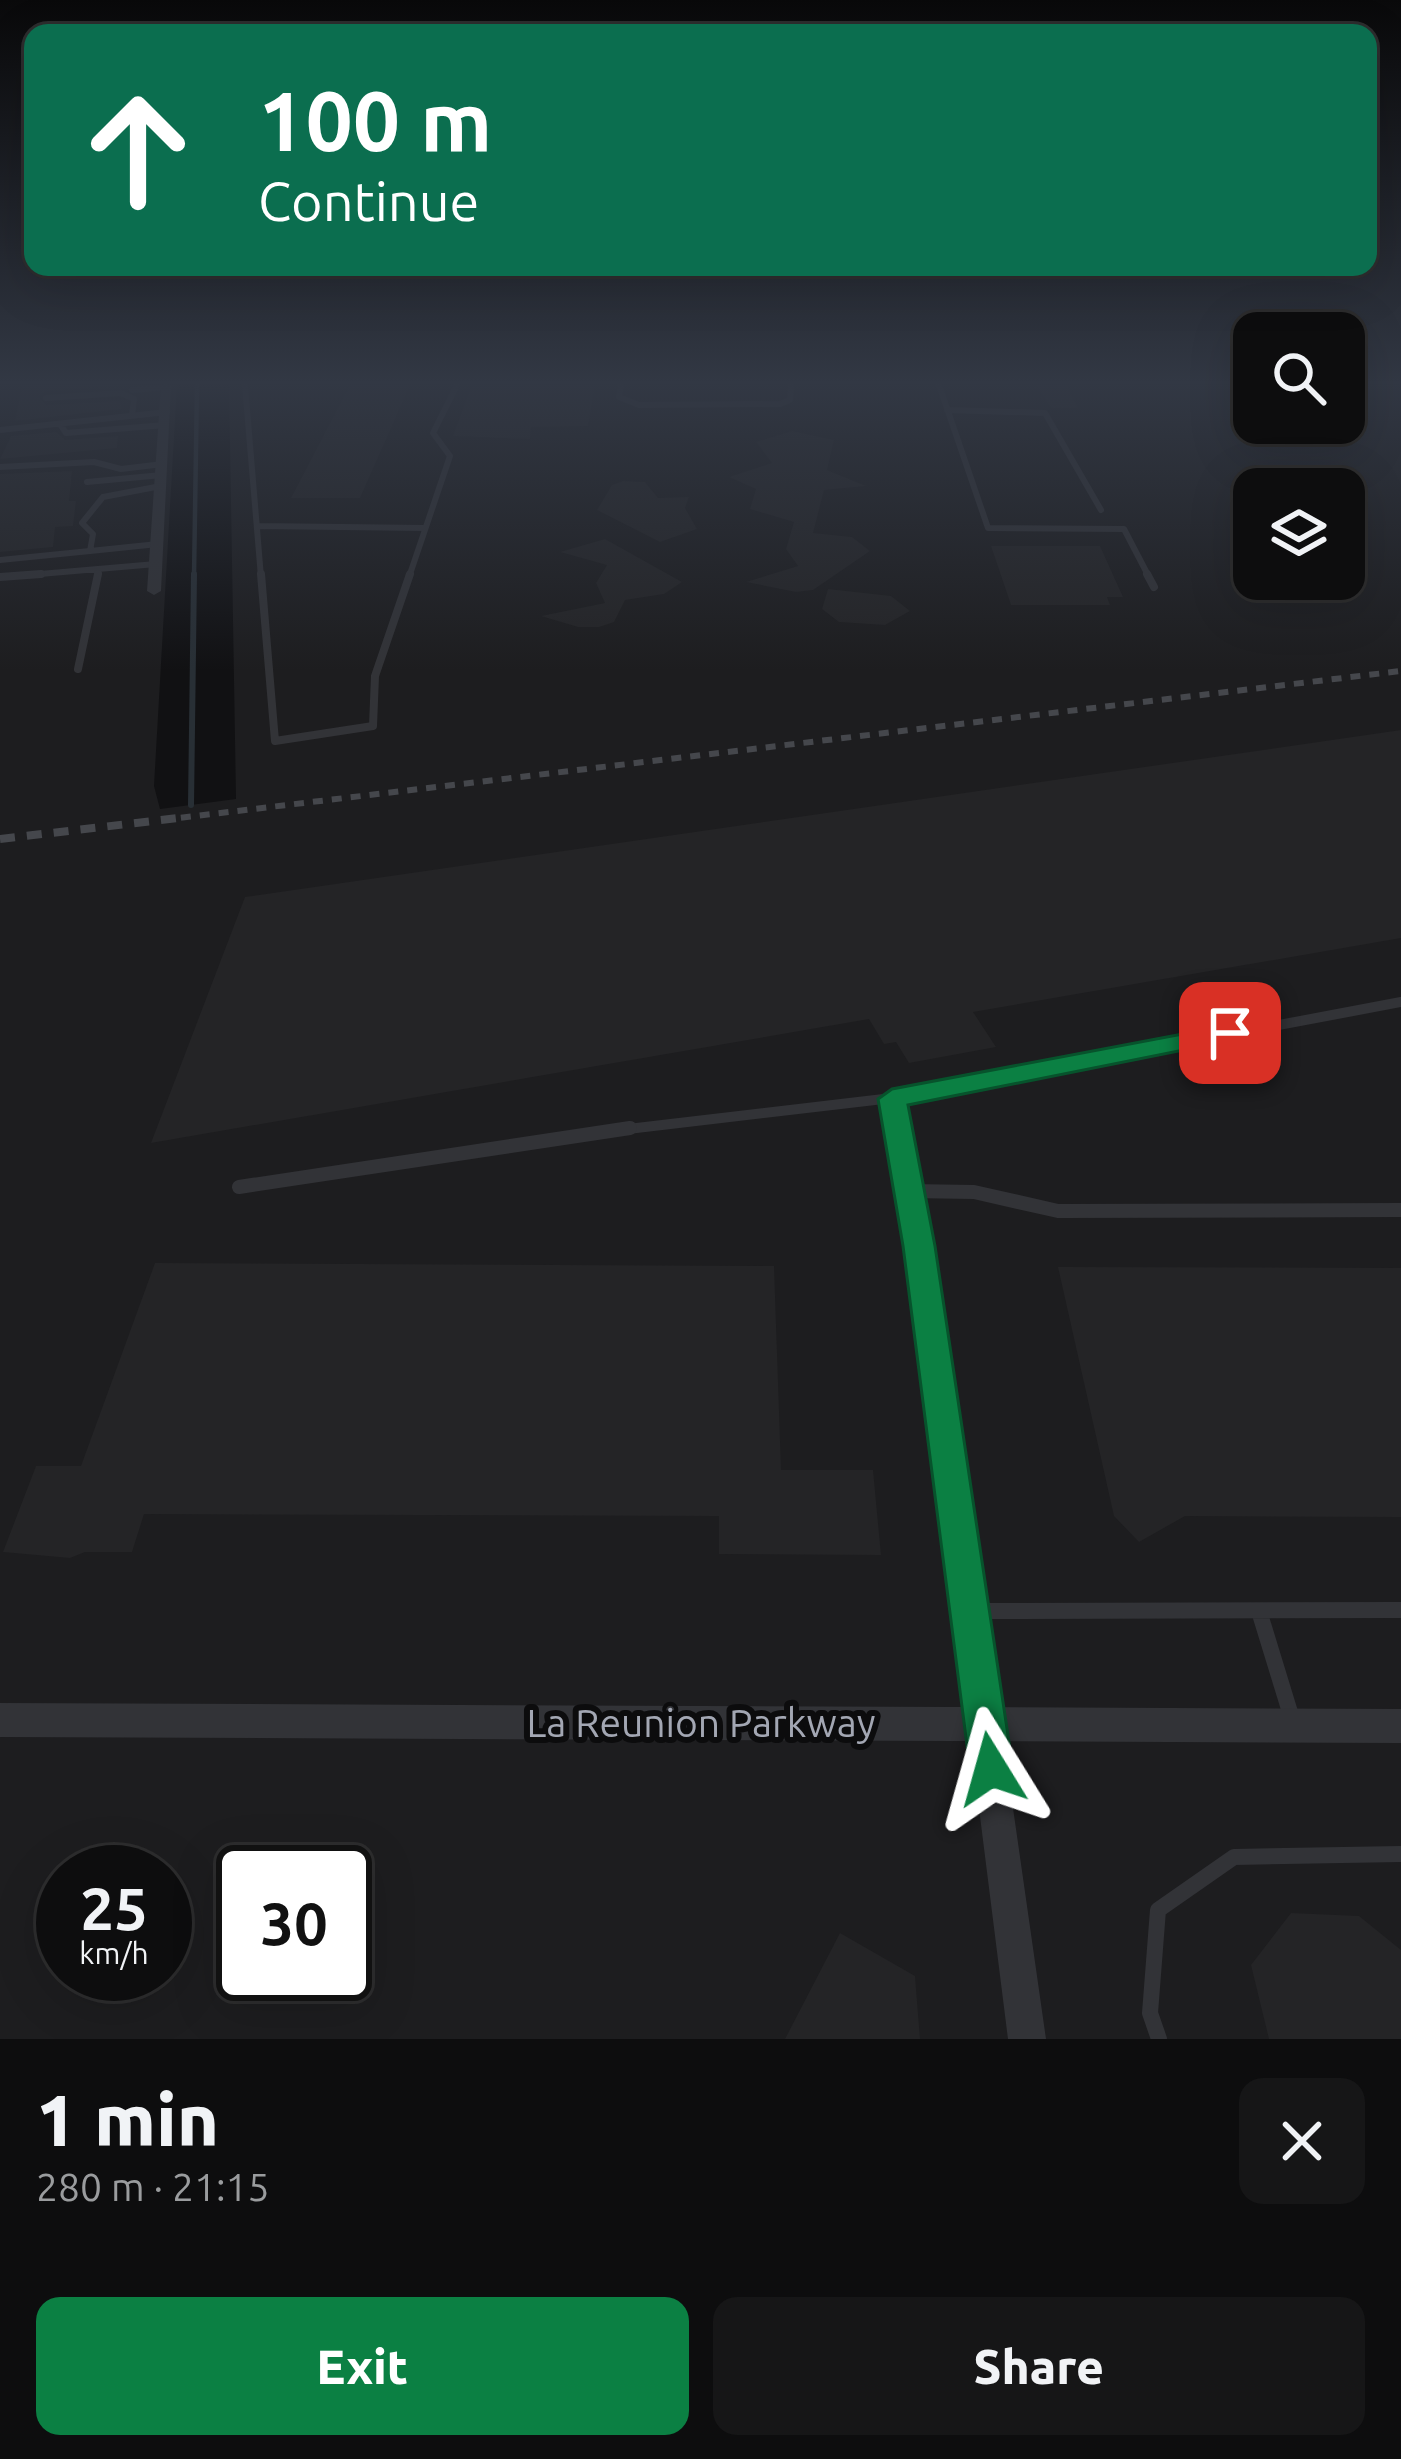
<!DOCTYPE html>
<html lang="en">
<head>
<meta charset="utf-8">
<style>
	:root { --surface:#0d0d0e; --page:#161617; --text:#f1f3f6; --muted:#9a9c9e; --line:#2d2d2e; --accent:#0b8043 }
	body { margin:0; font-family:Ubuntu,sans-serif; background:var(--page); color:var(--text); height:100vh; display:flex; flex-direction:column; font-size:45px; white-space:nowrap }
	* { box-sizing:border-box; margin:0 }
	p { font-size:39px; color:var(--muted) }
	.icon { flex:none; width:66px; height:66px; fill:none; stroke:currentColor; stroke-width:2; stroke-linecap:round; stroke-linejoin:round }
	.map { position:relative; height:2039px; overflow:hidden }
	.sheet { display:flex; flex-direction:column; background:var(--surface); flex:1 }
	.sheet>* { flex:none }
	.guide { position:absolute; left:24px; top:24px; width:1353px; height:252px; border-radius:24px; box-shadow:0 12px 48px #0002,0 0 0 3px var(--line); background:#0b6e4f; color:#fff; overflow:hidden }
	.fabs { position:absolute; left:1233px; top:312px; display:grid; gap:24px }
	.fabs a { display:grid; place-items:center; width:132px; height:132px; border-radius:24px; background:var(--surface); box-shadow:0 12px 48px #0002,0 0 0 3px var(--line); font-size:60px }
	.speed { position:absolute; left:36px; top:1845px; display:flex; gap:24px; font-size:60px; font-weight:700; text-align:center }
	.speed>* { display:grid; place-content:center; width:156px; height:156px; border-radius:50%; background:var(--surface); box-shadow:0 12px 48px #0002,0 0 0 3px var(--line); line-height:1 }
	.speed small { font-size:30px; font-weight:400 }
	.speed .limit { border:6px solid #111; border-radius:18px; background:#fff; color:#111 }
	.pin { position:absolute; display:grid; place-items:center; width:102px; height:102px; color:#fff; margin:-51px; border-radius:24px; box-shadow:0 6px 18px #0006 }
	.me { position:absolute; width:132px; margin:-66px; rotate:352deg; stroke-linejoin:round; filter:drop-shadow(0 0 9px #0008) }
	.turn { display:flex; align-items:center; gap:42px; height:252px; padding:0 36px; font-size:54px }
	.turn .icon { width:156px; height:156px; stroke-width:2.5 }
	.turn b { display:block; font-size:84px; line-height:102px }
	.round { display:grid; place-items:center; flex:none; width:126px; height:126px; border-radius:24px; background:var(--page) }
	.head { display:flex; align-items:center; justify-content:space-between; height:204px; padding:0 36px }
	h1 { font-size:72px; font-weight:800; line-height:90px }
	.primary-button { display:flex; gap:24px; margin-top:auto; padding:24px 36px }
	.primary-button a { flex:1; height:138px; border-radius:24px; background:var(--accent); color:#fff; font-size:48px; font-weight:800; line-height:138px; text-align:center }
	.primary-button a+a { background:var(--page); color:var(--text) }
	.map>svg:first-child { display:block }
	.built { fill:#1d1d1f; fill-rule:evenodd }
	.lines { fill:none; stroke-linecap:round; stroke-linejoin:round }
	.stream-far1 { stroke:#282f35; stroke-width:4.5 }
	.stream { stroke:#282f35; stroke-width:6 }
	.building { fill:#242426 }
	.service-far4 { stroke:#323337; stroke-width:6 }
	.service-far3 { stroke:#323337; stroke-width:8 }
	.service-far2 { stroke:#323337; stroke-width:10 }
	.service-far1 { stroke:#323337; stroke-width:14 }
	.service { stroke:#323337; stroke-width:16 }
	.minor { fill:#323337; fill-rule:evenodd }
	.tertiary { fill:#323337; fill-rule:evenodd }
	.rail-far1 { stroke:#45474c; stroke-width:6; stroke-dasharray:10 9; stroke-linecap:butt }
	.rail { stroke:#45474c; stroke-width:8; stroke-dasharray:15 12; stroke-linecap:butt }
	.route { fill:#0b8043; stroke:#07532c; stroke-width:3 }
	.labels { text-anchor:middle; stroke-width:12; stroke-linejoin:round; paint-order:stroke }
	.near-street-label { font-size:39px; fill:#a3a7b3; stroke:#0c0c0d }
</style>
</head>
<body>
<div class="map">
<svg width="1401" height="2039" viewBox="0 0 1401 2039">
	<rect width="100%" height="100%" fill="#111113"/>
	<path class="built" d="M0 385H177L154 786 160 809 236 799 229 385H1254V423H1344V385H1401V2039H0ZM1254 489H1344V579H1254ZM63 1872H165V1974H63ZM243 1872H345V1974H243Z"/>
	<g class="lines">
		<path class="stream-far1" d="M194 577 197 385"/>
		<path class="stream" d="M191 805 194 574"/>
	</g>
	<path class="building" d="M22 385H123L46 391 39 397 46 405 120 401 122 409 15 421Z
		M350 385H410L360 498H291Z
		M595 385 588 426 531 427 530 439 453 436 471 387Z
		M1036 385H1066L1078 408H1051Z
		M792 431 834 440 827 470 866 486 824 490 813 533 852 537 870 551 813 590 796 592 746 582 798 566 786 549 794 522 750 509 756 489 729 477 772 463 756 442Z
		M56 432 65 440 118 436 117 448 0 459 11 436Z
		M72 471 69 501H76L73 526 55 527 53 547 0 552V474Z
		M623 481 645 482 658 498 689 497 685 508 697 529 660 542 597 510 612 485Z
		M605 539 682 582 664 594 625 600 614 622 599 627H578L541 616 605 603 596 583 607 565 560 552Z
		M991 546H1100L1123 597H1107L1110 605H1011Z
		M828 589 891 596 910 611 885 625 839 622 822 609Z
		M1401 730V938L973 1012 996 1047 909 1063 896 1042 884 1044 869 1019 151 1143 245 897Z
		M155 1263 774 1266 781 1470H873L881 1555 719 1554V1516L144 1514 132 1552H85L70 1558 3 1552 36 1466H81Z
		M1058 1267 1401 1268V1517L1185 1516 1139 1542 1114 1516Z
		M1291 1913 1359 1916 1401 1950V2039H1269L1251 1965Z
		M840 1933 915 1976 920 2039H785Z"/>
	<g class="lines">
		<path class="service-far4" d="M245 385 261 577
			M621 385 619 397 639 405 780 404 790 400 791 385
			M939 385 988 528 1124 529 1149 577
			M132 390 166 387
			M46 398 121 393 134 399 132 415
			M947 410 1045 413 1101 510
			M60 424 66 433 166 425
			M0 430 167 412
			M0 467 94 462 121 469 163 464
			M87 482 162 475
			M257 526 425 528
			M158 544 90 551 93 534 82 523 103 497 161 486
			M0 560 90 551
			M5 577 156 564
			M97 577 99 569
			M409 577 450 456 433 433 457 385"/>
		<path class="service-far3" d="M261 574 275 741 373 726 375 676 410 574
			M1147 574 1154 587
			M0 577 41 574
			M78 669 98 574"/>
		<path class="service-far2" d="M611 1131 892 1098 1401 1002"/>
		<path class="service-far1" d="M239 1187 630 1128
			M909 1191 974 1192 1058 1211 1401 1210"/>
		<path class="service" d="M972 1611 1401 1610
			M1259 1611 1293 1722
			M1159 2039 1150 2013 1158 1910 1234 1857 1401 1854"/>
		<path class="minor" d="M161 385H171L161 591 154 595 147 591Z
			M892 1091 903 1098 946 1339 1046 2039H1008L920 1339 881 1098Z"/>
		<path class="tertiary" d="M0 1703 1401 1709V1743L0 1737Z"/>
		<path class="rail-far1" d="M162 820 1401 671"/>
		<path class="rail" d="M0 839 187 817"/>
	</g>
	<linearGradient id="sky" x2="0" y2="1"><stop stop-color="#09090a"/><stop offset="0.57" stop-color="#323844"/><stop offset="1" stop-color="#323844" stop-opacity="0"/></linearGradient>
	<rect width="1401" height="671" fill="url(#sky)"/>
	<path class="route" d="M1230 1025 1239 1027 1243 1033 1239 1039 908 1105 935 1246 1013 1769 1006 1783 991 1789 976 1783 970 1769 903 1246 878 1099 892 1089Z"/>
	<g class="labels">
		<g class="near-street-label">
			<text x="701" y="1737">La Reunion Parkway</text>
		</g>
	</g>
</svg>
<div class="fabs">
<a><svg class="icon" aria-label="search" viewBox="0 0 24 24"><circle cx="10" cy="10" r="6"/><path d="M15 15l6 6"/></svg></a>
<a><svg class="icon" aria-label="layers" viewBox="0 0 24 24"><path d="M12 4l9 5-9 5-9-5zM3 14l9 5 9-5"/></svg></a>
</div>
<div class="speed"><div>25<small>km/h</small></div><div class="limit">30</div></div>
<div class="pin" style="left:1230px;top:1033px;background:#d93025"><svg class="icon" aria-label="arrive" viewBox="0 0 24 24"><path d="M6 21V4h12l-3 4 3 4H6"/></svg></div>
<svg class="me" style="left:991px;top:1769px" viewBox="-20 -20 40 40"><path d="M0-17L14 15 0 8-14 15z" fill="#0b8043" stroke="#fff" stroke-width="4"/></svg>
<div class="guide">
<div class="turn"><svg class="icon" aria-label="ahead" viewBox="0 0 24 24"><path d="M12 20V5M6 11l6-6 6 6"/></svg><div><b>100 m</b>Continue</div></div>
</div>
</div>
<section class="sheet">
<div class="head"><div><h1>1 min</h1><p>280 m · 21:15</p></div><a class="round"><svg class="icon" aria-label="close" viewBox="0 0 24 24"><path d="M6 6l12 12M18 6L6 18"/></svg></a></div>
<div class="primary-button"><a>Exit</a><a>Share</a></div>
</section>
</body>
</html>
